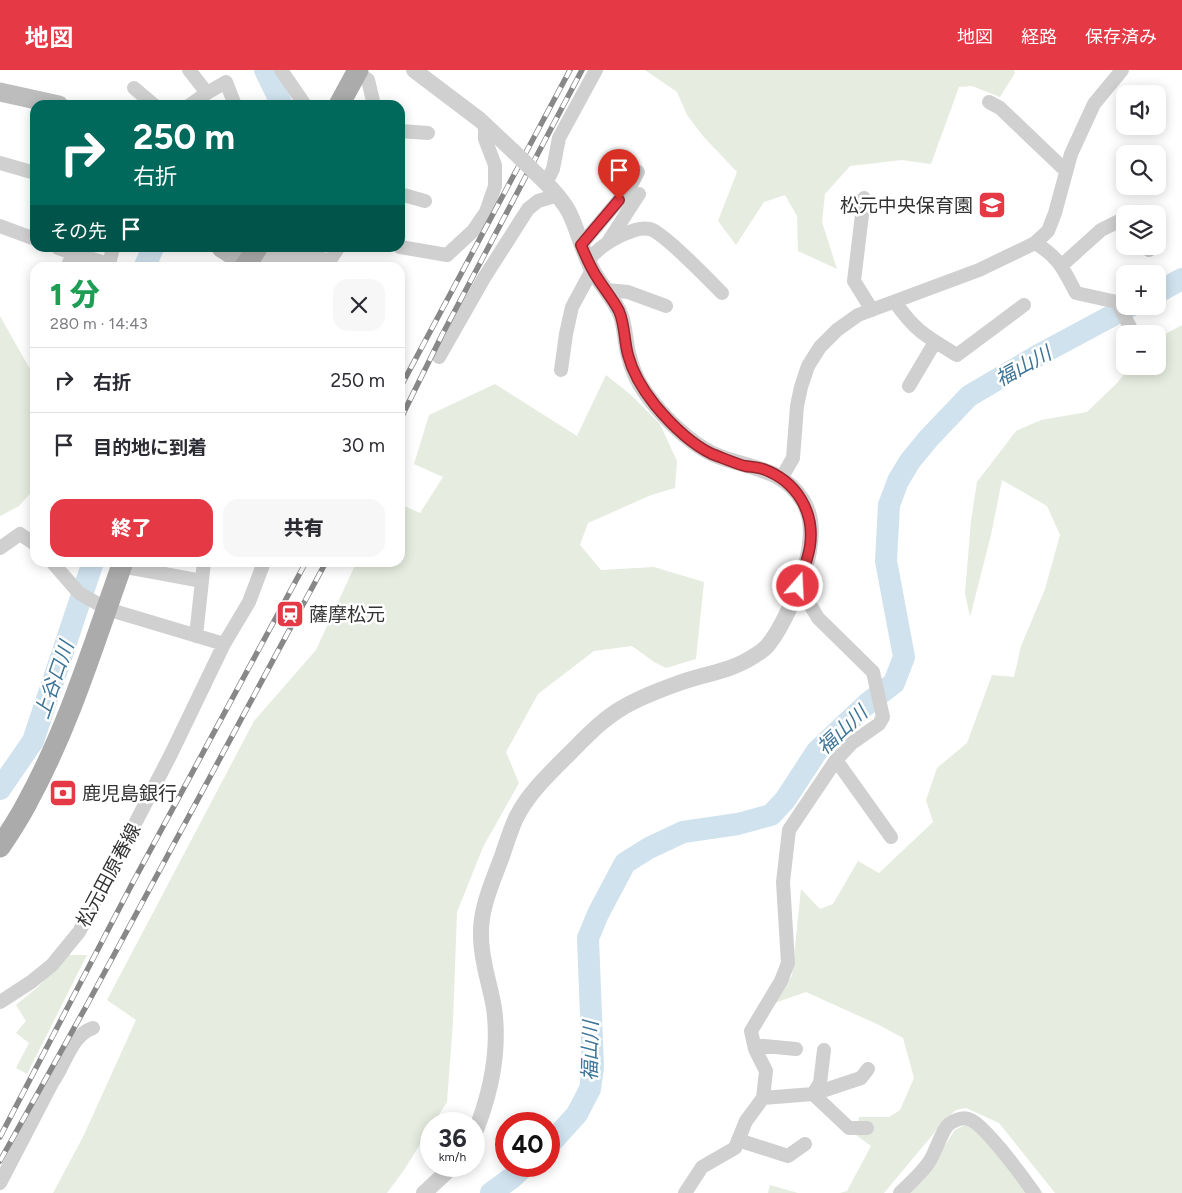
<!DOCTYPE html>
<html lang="ja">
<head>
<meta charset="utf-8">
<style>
	:root { --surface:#fff; --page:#f7f7f7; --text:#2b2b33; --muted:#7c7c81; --line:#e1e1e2; --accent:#e63946 }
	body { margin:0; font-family:Figtree,"Noto Sans JP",sans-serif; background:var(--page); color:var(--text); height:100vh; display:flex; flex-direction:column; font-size:19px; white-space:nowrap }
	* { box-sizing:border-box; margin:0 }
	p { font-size:16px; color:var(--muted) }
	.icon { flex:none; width:28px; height:28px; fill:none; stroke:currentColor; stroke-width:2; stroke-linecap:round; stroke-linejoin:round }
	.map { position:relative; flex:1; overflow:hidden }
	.panel { position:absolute; left:30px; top:192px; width:375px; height:305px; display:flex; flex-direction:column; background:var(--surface); border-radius:15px; box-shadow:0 2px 12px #0003 }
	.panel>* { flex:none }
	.banner { position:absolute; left:30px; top:30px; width:375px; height:152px; border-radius:15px; box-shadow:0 2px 12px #0003; background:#00695c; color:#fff; overflow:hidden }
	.tools { position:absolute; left:1116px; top:15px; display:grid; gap:10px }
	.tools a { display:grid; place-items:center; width:50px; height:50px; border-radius:10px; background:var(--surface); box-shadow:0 2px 12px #0003; font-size:25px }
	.speed { position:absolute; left:420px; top:1042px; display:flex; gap:10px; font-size:25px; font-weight:700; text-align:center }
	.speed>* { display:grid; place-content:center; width:65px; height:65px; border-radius:50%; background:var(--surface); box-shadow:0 2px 12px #0003; line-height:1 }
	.speed small { font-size:12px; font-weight:400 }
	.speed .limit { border:8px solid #d22; background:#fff; color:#111 }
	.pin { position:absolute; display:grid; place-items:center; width:42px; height:42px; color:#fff; margin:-51px -21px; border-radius:50% 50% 50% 0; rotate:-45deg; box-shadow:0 0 5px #0007 }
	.pin .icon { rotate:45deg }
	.me { position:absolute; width:55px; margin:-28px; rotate:19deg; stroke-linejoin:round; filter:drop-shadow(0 0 4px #0008) }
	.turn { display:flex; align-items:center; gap:18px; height:105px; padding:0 20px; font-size:22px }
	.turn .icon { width:65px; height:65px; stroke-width:2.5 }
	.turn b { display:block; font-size:35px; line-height:42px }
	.then { display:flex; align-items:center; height:48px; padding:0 20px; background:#0003; gap:10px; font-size:19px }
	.round { display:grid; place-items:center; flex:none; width:52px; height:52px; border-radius:15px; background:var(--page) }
	.head { display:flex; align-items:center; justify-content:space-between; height:85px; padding:0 20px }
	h1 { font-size:30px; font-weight:800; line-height:38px; color:#1e9e55 }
	.button { display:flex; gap:10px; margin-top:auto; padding:10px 20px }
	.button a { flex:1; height:58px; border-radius:15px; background:var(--accent); color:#fff; font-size:20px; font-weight:800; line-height:58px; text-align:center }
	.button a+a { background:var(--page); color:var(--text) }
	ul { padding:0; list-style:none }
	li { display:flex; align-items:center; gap:15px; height:65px; padding:0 20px; border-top:1px solid var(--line) }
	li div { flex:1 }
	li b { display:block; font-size:19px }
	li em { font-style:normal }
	header { display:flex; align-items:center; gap:30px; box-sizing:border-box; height:70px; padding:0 25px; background:var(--accent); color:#fff }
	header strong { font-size:24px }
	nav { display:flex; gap:28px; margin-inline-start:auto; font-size:18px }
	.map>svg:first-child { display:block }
	.green { fill:#e6ecdf }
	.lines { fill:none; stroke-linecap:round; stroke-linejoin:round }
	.river { stroke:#cfe2ee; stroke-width:22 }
	.minor { stroke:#d0d0d0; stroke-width:14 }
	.tertiary { stroke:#d0d0d0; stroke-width:16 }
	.secondary { stroke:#bdbdbd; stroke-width:19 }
	.primary { stroke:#ababab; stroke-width:21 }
	.rail-casing { stroke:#888; stroke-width:5.5 }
	.rail { stroke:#fff; stroke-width:4; stroke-dasharray:11; stroke-linecap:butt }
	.tertiary-bridge { stroke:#d0d0d0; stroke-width:16 }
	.route-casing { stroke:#96252e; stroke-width:12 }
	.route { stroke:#e63946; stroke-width:9 }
	.labels { text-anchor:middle; stroke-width:5; stroke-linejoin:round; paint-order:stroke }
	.poi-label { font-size:19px; fill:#333; stroke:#fff; text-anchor:start }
	.street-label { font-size:19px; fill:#333; stroke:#fff }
	.water-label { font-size:20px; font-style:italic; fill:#3f7597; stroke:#fff }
</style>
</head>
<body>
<header>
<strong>地図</strong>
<nav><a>地図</a><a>経路</a><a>保存済み</a></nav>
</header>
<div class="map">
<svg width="1182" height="1123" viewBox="0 0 1182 1123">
	<rect width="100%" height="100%" fill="#fff"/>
	<path class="green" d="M645 0H1014L1015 3 1000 27 972 16 959 17 931 94 902 90 850 96 825 124 822 152 837 199 798 181 797 146 785 125 764 132 736 175 718 151 737 102 703 66 687 45 677 22Z
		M0 246 35 308V418L19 436 0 446Z
		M1182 255V1123H1055L999 1053 966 1038 956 1040 945 1050 884 1123H840L847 1121 871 1076 856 1065 859 1047H889L900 1040 914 1008 903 968 879 955 806 922 769 935 792 906 801 819 820 839 833 834 858 791 879 803 933 752 926 730 937 698 967 673 992 605 1014 607 1021 576 1045 519 1060 465 1047 436 1002 410 991 465 970 547 965 523 971 451 977 412 1016 361 1041 350 1087 342 1117 313 1131 296H1158V268Z
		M606 305 631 325 660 354 677 391 675 418 651 425 588 453 580 475 601 500 654 497 704 512 696 589 666 598 654 592 632 576 594 581 538 624 506 682 519 713 483 777 457 842 453 952 447 1032 433 1054H431V1057L404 1100 387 1123H53L83 1067 136 950 107 930 254 651 316 580 356 493 400 492V434L420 443 443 407 414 394 429 345 495 314 577 366Z
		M68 885H87L27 1004 16 998 29 973 16 963 26 951 16 935 39 916Z
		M976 1053 1006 1074 1043 1123H908L920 1113 955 1060 965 1055Z
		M770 1115 798 1123H768Z"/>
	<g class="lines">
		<path class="river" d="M265 0 282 35
			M144 198 153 178
			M1158 222 1182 209
			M0 719 33 671 93 492
			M549 1075 577 1044 590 1019 593 997 588 868 598 844 625 793 649 778 683 762 738 754 771 745 785 730 817 681 868 633 894 613 904 587 886 491 889 435 898 411 910 391 929 368 969 326 1037 286 1130 236
			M491 1123 513 1107 525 1096"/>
		<path class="minor" d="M189 0 207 23 190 35
			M281 0 305 35
			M357 2 368 10 374 35
			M134 18 154 35
			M207 23 226 12 235 35
			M989 32 1000 38 1066 101
			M400 61 428 63
			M0 93 35 103
			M546 113 553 99 559 68 596 0
			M400 124 425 131
			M864 128 854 211 872 240
			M0 156 35 169
			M608 172 639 124
			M1035 173C1060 188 1063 199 1076 223L1117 232 1132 261
			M581 175 630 117 638 102
			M1147 176 1149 180
			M400 177 447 185 473 161 486 142 495 116V95L485 69V56
			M58 178 108 194
			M588 191C596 180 606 173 618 167 629 162 638 157 650 159 664 163 709 210 722 223
			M246 194C258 187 299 184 315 187 320 188 325 190 330 191
			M1061 196 1101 160 1125 148
			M67 198 73 183
			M108 198 113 178
			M325 198 338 178
			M606 220 628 222 666 236
			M895 232C915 261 927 267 957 285L1024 235
			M439 287 484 208 528 139 538 131 558 125
			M561 300 566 264 572 237 592 200
			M909 316 935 272
			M782 407 793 388 797 336 801 317 808 296 820 277 837 260 858 245 979 200 1035 173 1048 161 1055 143 1071 84 1094 34 1122 0
			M0 478 20 464 35 474
			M52 492 79 523 107 539 224 574
			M121 496 202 511
			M196 566 204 492
			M836 690 891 767
			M0 932 31 912 52 895 79 862 171 684 224 574 249 532 264 492
			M754 975 796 979
			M763 1028 813 1024 820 1013 824 980
			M867 1058H849L813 1024 861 1008 868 999
			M738 1070 788 1086 805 1074
			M0 1113 52 1013C65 996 71 965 93 958
			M685 1123 702 1097 735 1078 746 1051 763 1028 766 1001 755 979 751 961 781 911 788 893 783 812 789 760 836 690 852 673 879 654 883 647 873 602 818 548 799 516
			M900 1123C910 1113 921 1104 929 1092 936 1082 941 1061 949 1054 955 1050 964 1046 971 1050 986 1057 1023 1107 1034 1123"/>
		<path class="tertiary" d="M414 0 480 50 513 81
			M474 1065C490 1026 500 981 494 938 490 914 481 891 481 866 480 839 492 813 501 789 506 775 510 761 516 748 529 722 551 702 571 682 587 666 603 649 622 638 640 627 660 620 679 613 704 604 732 601 754 586 759 583 765 579 768 575 785 554 808 500 810 473 812 459 810 443 803 431 782 396 746 399 713 384 689 373 660 344 645 322 637 311 631 296 628 283 625 270 625 258 621 246 615 229 601 216 592 199 582 181 578 160 569 142 563 131 555 122 546 113
			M424 1123 453 1096"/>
		<path class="secondary" d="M0 22 59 35
			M221 178 246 194"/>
		<path class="primary" d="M339 35 358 0
			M244 198 257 178
			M0 777C10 762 20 747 28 731 69 656 94 573 123 492"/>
		<g class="rail-casing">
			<path id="rail" d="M400 318 570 0
				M400 350 442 265 582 0
				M0 1067 132 814 306 492
				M0 1091 88 933 326 492"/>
		</g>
		<use href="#rail" class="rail"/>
		<path class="tertiary-bridge" d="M513 81 546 113"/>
	</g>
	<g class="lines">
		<g class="route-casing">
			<path id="route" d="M619 130 581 175C586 187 591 199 598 209 605 220 613 229 619 241 625 255 624 270 628 285 633 304 643 320 655 335 670 353 691 374 712 384 723 388 734 393 745 396 751 397 757 397 763 399 796 411 815 441 810 476 808 489 803 502 798 516"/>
		</g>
		<use href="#route" class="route"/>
	</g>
	<defs>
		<g id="school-square" transform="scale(1.4375)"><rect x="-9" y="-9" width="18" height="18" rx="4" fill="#e63946" stroke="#fff"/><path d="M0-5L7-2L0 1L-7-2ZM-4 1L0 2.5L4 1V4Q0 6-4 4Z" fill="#fff"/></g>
		<g id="station-square" transform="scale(1.4375)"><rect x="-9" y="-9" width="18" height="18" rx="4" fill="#e63946" stroke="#fff"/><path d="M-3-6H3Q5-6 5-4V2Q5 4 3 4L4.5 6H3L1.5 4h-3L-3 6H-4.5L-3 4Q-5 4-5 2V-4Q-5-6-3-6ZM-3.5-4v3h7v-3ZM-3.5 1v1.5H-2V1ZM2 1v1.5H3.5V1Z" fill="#fff"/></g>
		<g id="bank-square" transform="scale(1.4375)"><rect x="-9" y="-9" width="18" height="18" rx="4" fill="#e63946" stroke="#fff"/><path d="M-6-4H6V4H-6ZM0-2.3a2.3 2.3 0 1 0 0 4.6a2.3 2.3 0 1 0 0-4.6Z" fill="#fff"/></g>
	</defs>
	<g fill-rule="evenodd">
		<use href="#school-square" x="992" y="135"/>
		<use href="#station-square" x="290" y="544"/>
		<use href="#bank-square" x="63" y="723"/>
	</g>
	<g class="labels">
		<g class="poi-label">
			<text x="973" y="142" text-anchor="end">松元中央保育園</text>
			<text x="309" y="551">薩摩松元</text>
			<text x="82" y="730">鹿児島銀行</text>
		</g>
		<g class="street-label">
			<text transform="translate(108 805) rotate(-62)" y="7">松元田原春線</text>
		</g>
		<g class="water-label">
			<text transform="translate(1023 296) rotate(-29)" y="7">福山川</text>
			<text transform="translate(54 610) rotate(-71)" y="7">上谷口川</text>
			<text transform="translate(842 660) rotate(-43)" y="7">福山川</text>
			<text transform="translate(590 981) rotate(-89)" y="7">福山川</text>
		</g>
	</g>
</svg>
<div class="tools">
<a><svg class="icon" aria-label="sound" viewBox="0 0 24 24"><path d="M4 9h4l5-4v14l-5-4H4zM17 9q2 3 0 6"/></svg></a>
<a><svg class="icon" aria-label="search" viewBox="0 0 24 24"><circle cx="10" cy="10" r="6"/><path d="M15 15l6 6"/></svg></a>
<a><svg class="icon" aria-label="layers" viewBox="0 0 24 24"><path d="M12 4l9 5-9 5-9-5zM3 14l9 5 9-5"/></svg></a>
<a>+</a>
<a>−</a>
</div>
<div class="speed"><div>36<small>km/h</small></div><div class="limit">40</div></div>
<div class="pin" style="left:619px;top:130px;background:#d93025"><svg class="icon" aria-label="arrive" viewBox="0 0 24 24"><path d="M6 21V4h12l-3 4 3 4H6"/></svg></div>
<svg class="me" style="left:798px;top:516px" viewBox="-20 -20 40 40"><circle r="17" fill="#e63946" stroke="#fff" stroke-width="3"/><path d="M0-11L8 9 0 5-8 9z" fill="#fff"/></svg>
<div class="banner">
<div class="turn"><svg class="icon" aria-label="right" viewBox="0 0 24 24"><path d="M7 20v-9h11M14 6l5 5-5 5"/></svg><div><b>250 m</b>右折</div></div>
<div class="then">その先<svg class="icon" aria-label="arrive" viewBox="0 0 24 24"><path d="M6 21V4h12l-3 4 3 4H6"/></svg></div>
</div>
<section class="panel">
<div class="head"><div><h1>1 分</h1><p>280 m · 14:43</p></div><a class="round"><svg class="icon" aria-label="close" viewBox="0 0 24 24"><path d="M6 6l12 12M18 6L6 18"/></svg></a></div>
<ul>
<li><svg class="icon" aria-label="right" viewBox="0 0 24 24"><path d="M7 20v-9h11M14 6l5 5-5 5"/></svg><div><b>右折</b></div><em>250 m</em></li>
<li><svg class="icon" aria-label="arrive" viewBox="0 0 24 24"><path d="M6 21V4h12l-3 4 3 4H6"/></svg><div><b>目的地に到着</b></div><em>30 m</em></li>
</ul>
<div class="button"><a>終了</a><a>共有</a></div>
</section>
</div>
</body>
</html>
